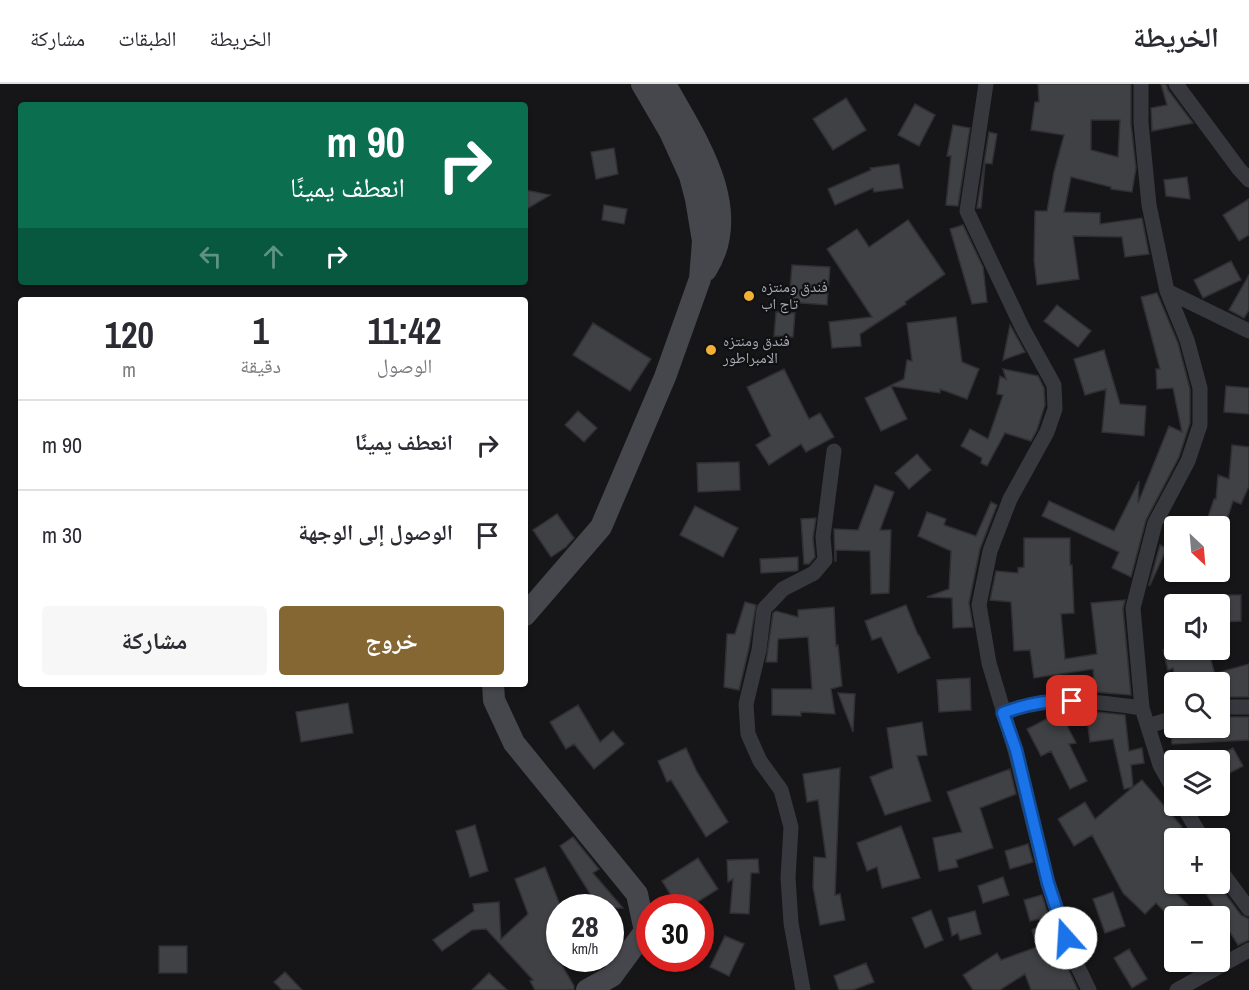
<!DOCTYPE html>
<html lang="ar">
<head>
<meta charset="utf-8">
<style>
	:root { --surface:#fff; --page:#f7f7f7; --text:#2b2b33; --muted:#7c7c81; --line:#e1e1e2; --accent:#856733 }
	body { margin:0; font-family:"Archivo Narrow","Noto Naskh Arabic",sans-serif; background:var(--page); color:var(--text); direction:rtl; height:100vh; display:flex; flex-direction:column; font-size:22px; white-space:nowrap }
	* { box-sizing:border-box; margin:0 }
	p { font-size:20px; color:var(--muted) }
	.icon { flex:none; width:33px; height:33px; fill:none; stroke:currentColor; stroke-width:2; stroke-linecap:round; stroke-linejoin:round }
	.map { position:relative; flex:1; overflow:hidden; direction:ltr }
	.drawer { position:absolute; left:18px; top:213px; width:510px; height:390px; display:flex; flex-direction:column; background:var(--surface); border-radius:6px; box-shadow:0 2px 4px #0004; direction:rtl }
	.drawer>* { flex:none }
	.hud { position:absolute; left:18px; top:18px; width:510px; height:183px; border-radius:6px; box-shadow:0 2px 4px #0004; direction:rtl; background:#0b6e4f; color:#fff; overflow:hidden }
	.needle { width:39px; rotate:154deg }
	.fabs { position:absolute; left:1164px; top:432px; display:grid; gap:12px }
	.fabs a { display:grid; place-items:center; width:66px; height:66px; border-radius:6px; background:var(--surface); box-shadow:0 2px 4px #0004; font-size:30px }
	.speed { position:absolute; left:546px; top:810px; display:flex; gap:12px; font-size:30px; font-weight:700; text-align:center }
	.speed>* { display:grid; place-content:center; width:78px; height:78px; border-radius:50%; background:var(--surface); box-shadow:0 2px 4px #0004; line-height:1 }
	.speed small { font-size:15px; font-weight:400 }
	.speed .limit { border:9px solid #d22; background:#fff; color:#111 }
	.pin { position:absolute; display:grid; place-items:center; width:51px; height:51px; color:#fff; margin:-26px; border-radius:12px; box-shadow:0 3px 9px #0006 }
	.me { position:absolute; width:66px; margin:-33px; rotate:341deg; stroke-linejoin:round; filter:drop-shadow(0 0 4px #0008) }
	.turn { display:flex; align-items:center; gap:21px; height:126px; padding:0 24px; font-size:27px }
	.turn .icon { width:78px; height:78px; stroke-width:2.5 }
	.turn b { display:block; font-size:42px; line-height:51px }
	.lanes { display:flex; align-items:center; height:57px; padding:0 24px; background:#0003; justify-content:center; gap:30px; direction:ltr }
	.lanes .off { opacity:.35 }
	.eta { display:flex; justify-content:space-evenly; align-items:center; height:102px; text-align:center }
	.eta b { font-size:36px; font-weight:700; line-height:42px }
	.primary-button { display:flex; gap:12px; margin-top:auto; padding:12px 24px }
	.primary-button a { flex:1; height:69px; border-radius:6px; background:var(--accent); color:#fff; font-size:24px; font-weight:700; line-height:69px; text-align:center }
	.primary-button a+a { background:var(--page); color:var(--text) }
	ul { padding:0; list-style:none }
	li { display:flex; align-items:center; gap:18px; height:90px; padding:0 24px; border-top:2px solid var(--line) }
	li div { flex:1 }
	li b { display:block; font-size:22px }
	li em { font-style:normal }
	header { display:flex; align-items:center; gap:36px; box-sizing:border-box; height:84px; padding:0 30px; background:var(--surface); border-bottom:2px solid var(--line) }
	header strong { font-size:28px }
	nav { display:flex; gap:33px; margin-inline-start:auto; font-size:21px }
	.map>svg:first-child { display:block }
	.building { fill:#404145; stroke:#303034; stroke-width:1.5; fill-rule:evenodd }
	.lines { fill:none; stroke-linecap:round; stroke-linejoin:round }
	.minor { stroke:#37383d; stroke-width:15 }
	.secondary { stroke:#45474d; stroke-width:22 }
	.route-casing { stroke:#114b97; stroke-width:15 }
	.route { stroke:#1a73e8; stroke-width:10 }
	.poi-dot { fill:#f2b134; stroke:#111113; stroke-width:2 }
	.labels { text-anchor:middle; stroke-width:4.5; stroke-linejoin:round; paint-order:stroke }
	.poi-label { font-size:15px; fill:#a8adb8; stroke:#111113; text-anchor:start }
</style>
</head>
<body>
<header>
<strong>الخريطة</strong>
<nav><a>الخريطة</a><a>الطبقات</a><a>مشاركة</a></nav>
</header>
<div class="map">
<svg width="1249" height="906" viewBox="0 0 1249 906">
	<rect width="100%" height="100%" fill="#161618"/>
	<path class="building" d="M1038 0H1131V40L1136 84 1132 108 1111 105V103L1071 93 1064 128 1100 129V140L1142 134 1149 170 1125 173 1122 153 1073 152 1079 195 1037 201 1034 176 1035 127H1047L1054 88 1064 51 1031 46 1035 18H1039ZM1091 36H1120L1118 73 1091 66Z
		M1161 0H1166L1168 6 1193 39 1152 47 1151 24 1167 21Z
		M846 14 866 46 833 66 813 35Z
		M915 20 935 31 919 62 898 51Z
		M953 41 970 44 958 122 946 121 951 72H947Z
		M989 48 997 50 992 80 985 79 981 124H977Z
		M614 64 618 90 596 95 591 68Z
		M899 80 903 104 874 108 873 104 835 121 828 105 871 86 870 84Z
		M1187 93 1190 115 1166 112 1164 96Z
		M525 106 550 111 525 126Z
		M1249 115V151L1239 157 1223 131Z
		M604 121 627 125 624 140 602 136Z
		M908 136 945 190 905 218 906 220 860 250 861 262 832 264 829 238 872 233 827 165 857 145 869 163Z
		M963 141 983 183 987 218 972 220 950 145Z
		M1231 177 1241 196 1203 214 1194 196Z
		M792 181 830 183 827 221 789 218Z
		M1249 191V226L1244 234 1229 226Z
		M1157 209 1178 259 1190 305V339L1179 373 1146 436 1131 493 1112 484 1119 468 1042 432 1049 417 1114 447 1139 397 1138 419 1169 342 1182 348 1173 304 1157 305 1156 285H1160L1141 213Z
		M1057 221 1091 247 1078 263 1044 237Z
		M776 228 795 229 793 253 774 252Z
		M956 233 962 278 979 285 967 315 940 305V309L891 302 907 335 881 347 865 314 904 295 907 276 912 277 907 239Z
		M593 239 651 275 630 307 573 271Z
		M1010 241 1025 268 1003 276Z
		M1104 266 1120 320 1146 322 1144 352 1102 348 1106 305 1085 311 1074 275Z
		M784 285 809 335 820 329 834 353 806 368 801 360 769 381 756 361 771 352 747 303Z
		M1003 285 1038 292 1044 304 1045 321 1037 346 1031 357 1005 349 987 382 981 379 982 374 961 362 970 345 988 355 1003 311 997 310 1000 292 1006 295Z
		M1226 302 1249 304V330L1224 328Z
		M578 327 597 344 584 358 565 341Z
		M1232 361 1249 363V402L1241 420 1233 417 1225 442H1205L1214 415H1216L1218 391 1229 395Z
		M917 370 931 386 909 405 895 389Z
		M739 378 740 406 698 408 697 379Z
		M875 401 894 408 880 446H891L889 509 871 510 870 467 836 466V477H835L834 445 858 446Z
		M991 418 997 421 980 465 969 519 973 543 953 544 952 514 927 513 949 505 951 467 918 452 927 428 946 435 944 441 976 452Z
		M695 422 738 444 723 473 680 451Z
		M557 430 574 454 566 463 551 473 533 446Z
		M816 434 813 454 815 473 809 480H804L801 435Z
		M1024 454H1070V481H1072L1074 529 1061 530 1065 575 1097 570 1091 519 1125 516 1123 525 1131 611 1095 608 1093 585 1034 594 1030 566 1014 567 1011 518 990 516 996 487 1018 489V484L1024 483Z
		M1160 461 1167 464 1150 501H1149Z
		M798 473V486L796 487 761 489 760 475Z
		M1220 511H1241V537L1220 538Z
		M745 518 756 521 749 564 739 606 724 603 727 550H735Z
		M906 521 918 551H919L930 574 898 589 881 553 872 556 865 537Z
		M834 523 836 562 838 561 842 602 831 605 835 630 801 628V632L772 631V605H812L808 553 778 555 777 578H766L773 529 776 527 798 533V526Z
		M1163 566H1208L1217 598H1176L1173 584 1168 586Z
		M1249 580V613H1220V588Z
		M970 594 971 626 939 628 937 596Z
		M838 609 855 610 853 648Z
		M348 619 353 649 301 658 296 628Z
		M578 621 600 658 613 647 624 660 594 685 574 660 566 665 550 638Z
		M1086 627 1125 631 1129 667 1142 664 1144 679 1131 681 1133 703 1142 696 1182 743 1174 750V795L1168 801 1188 821 1165 828 1156 819 1145 830 1123 809 1092 751 1074 762 1058 735 1085 718 1095 735 1133 703 1124 705 1113 655 1090 658Z
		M1060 628 1076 659 1069 660 1087 697 1070 705 1051 667 1041 672 1027 645Z
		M1220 633H1249V656L1172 660 1171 645 1220 644Z
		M922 638 927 671 917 672 931 717 885 731 870 693 893 684 887 644Z
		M686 664 697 688 728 738 706 753 671 696 667 698 658 677Z
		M1233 664 1243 682 1220 694V671Z
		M840 684 835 811 840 810 845 836 820 841 813 803 814 773 826 774 818 716 807 718 803 690Z
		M1010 685 1016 710 980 724 993 764 956 776 958 783 939 787 933 754 962 748 947 708Z
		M475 741 488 787 470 793 456 747Z
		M901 742 920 794 882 804 877 783 867 787 857 759Z
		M573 753 599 785 593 789 623 824H599L560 762Z
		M1028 760 1033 778 1010 785 1005 767Z
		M698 774 718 805 688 824H679L662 797Z
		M758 775 759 789H751L749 830 730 829 733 795 728 798 727 776Z
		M545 783 560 821V878L574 902V906H535L530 897 533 896 486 845 472 846 442 867 433 856 474 827 473 820 499 818 501 855 528 830 515 795Z
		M1003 793 1009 811 983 819 978 802Z
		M1200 800H1218L1241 831 1249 835V856L1238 861Z
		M1113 808 1125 842 1105 849 1093 815Z
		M1042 811 1049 833 1030 837 1024 816Z
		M931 826 943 856 925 864 912 834Z
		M975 827 981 850 960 856 958 849 952 852 948 834Z
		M1050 835 1064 876 1078 906H1031L1025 890 1000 906H973L963 891 997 869 1001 876 1037 863 1032 846Z
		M725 852 744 860 729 892 710 883Z
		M159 862H187V889H159Z
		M1129 865 1147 895 1132 904 1114 874Z
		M866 879 874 898 853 906H839L834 892Z
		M285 888 302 906H282L274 898Z
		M489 889 507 906H472Z"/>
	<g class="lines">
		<path class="minor" d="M986 0 967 127 1022 243 1054 301 1055 325 1047 348 1010 415 990 467 979 521 989 579 1015 666 1048 799 1073 873 1089 906
			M1141 0V39L1149 121 1167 207 1187 256 1200 304V341L1188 377 1155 439 1133 524 1142 624 1160 681 1174 706
			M1176 0 1239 85 1249 96
			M1167 207 1249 247
			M1220 623H1249
			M1003 629C1051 611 1093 617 1142 624
			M1148 642 1174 634
			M1183 722 1202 754
			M1220 786 1249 825
			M803 906 791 839 788 794 791 743 781 706 760 677 748 650 746 620 759 566 764 525 783 505 814 489 825 476 823 453 834 367
			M1177 906 1249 866"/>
		<path class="secondary" d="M665 0C695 54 745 125 706 186
			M525 531 601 443 665 293 700 195 703 157 696 115 690 92 670 48 642 0
			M493 600 494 616 514 659 637 810 645 847 612 892 587 906"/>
	</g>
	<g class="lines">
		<g class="route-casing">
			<path id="route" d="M1066 854 1048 799 1016 666 1003 629C1026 620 1047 616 1072 617"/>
		</g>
		<use href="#route" class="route"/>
	</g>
	<g class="poi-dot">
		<circle cx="749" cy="212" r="6"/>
		<circle cx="711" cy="266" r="6"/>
	</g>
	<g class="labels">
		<g class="poi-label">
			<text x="761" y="208">فندق ومنتزه<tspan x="761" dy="17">تاج اب</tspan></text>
			<text x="723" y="262">فندق ومنتزه<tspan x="723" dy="17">الامبراطور</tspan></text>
		</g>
	</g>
</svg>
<div class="fabs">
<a><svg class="needle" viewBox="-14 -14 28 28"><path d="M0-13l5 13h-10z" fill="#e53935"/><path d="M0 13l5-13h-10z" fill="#7c7c81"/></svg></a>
<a><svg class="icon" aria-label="sound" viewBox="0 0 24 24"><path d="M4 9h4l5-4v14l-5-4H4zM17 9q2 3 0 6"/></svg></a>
<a><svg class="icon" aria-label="search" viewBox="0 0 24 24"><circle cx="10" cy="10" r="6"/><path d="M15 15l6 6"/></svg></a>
<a><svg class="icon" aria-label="layers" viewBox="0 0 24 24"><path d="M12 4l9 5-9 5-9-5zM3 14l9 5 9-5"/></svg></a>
<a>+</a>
<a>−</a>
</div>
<div class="speed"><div>28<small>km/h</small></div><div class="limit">30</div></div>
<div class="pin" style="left:1072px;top:617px;background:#d93025"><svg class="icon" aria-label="arrive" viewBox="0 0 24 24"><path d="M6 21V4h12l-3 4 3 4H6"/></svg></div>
<svg class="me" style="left:1066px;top:854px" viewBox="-20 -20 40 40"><circle r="19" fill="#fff"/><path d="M0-13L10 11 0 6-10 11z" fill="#1a73e8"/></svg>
<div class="hud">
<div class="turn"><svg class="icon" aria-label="right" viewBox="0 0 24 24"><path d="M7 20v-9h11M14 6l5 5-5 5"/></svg><div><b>90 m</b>انعطف يمينًا</div></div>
<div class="lanes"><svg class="icon off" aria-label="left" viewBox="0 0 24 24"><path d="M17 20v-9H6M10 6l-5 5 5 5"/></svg><svg class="icon off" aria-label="ahead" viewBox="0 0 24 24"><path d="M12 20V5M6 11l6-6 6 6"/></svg><svg class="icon" aria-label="right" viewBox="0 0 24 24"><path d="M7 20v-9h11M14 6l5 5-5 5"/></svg></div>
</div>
<section class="drawer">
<div class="eta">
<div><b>11:42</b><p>الوصول</p></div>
<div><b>1</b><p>دقيقة</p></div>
<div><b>120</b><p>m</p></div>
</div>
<ul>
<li><svg class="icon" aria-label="right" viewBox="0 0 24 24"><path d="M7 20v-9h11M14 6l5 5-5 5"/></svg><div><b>انعطف يمينًا</b></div><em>90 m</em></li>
<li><svg class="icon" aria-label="arrive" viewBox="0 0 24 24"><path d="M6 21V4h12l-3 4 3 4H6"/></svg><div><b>الوصول إلى الوجهة</b></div><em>30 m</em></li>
</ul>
<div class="primary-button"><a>خروج</a><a>مشاركة</a></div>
</section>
</div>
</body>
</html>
